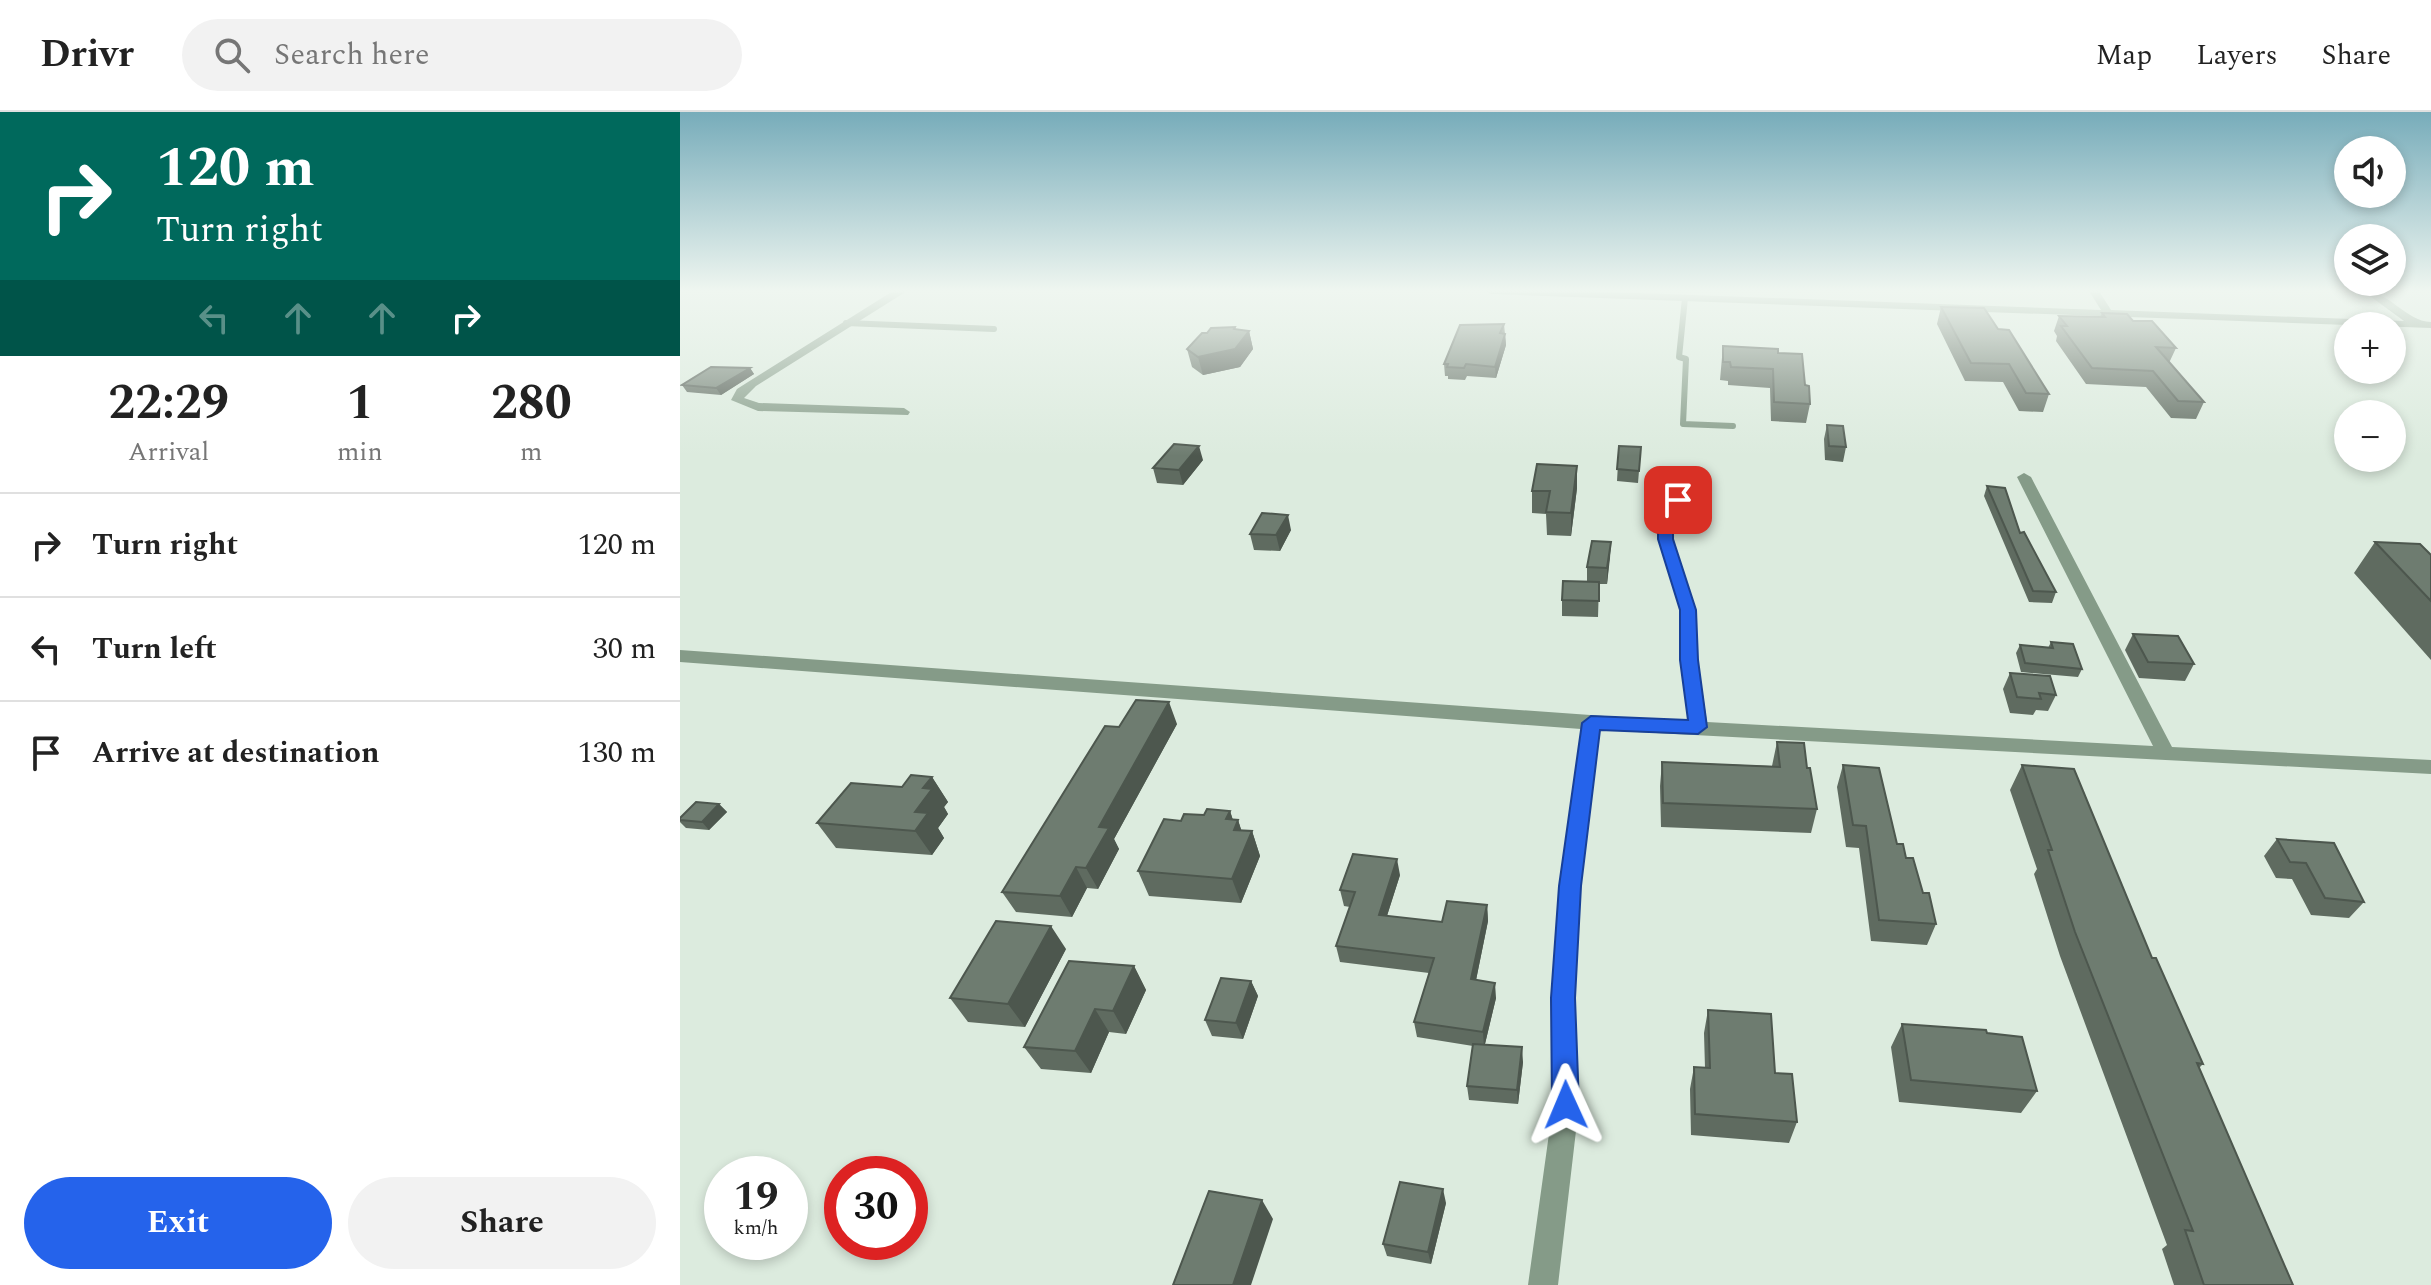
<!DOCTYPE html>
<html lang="en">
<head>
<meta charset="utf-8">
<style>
	:root { --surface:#fff; --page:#f2f2f2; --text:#222; --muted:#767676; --line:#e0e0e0; --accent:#2563eb }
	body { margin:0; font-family:Spectral,serif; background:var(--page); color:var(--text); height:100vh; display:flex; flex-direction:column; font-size:30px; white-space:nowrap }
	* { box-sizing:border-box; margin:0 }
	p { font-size:26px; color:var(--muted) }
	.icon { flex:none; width:44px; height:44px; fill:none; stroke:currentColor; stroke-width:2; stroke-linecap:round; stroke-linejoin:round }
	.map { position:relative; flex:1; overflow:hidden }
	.sheet { display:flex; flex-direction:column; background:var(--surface); width:680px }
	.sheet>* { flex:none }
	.banner { background:#00695c; color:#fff; overflow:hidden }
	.buttons { position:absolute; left:1654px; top:24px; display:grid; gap:16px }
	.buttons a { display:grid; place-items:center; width:72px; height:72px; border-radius:50%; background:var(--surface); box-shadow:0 4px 12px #0003; font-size:40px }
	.speed { position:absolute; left:24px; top:1044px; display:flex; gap:16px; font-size:40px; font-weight:700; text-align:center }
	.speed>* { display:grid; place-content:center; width:104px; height:104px; border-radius:50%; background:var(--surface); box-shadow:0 4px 12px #0003; line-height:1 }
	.speed small { font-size:20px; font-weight:400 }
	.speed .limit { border:12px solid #d22; background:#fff; color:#111 }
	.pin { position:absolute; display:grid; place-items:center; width:68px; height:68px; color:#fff; margin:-34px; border-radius:16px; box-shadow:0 4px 12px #0006 }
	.me { position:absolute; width:88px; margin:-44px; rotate:359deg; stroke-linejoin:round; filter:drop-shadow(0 0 6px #0008) }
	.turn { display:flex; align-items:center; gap:28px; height:168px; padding:0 24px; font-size:36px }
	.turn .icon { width:104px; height:104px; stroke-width:2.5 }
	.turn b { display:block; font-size:56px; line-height:68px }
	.lanes { display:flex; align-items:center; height:76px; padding:0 24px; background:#0003; justify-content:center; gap:40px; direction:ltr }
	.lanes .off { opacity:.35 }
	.eta { display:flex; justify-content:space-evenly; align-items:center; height:136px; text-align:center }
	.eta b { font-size:48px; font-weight:700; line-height:56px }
	.button { display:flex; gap:16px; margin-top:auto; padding:16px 24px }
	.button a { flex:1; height:92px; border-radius:48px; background:var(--accent); color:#fff; font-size:32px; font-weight:700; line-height:92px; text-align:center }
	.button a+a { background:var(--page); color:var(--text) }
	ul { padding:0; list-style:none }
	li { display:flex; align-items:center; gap:24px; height:104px; padding:0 24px; border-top:2px solid var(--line) }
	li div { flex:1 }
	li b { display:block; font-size:30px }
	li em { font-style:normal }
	header { display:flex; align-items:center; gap:48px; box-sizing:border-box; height:112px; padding:0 40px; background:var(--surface); border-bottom:2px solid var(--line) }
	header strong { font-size:38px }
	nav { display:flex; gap:44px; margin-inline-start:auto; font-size:28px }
	.search { width:560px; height:72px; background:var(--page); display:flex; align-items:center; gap:20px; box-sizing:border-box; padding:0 28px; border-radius:44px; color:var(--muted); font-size:30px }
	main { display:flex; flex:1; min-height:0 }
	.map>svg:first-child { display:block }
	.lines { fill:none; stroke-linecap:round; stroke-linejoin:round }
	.service { stroke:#859b88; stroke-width:6 }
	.minor { fill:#859b88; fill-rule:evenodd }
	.wall { fill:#5f6b60 }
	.shaded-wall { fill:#4d574e }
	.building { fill:#6e7c70; stroke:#4d574e; stroke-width:2 }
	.route { fill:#2563eb; stroke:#184099; stroke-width:2 }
</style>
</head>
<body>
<header>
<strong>Drivr</strong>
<div class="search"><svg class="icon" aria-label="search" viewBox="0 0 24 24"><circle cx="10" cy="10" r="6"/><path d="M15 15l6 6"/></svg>Search here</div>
<nav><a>Map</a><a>Layers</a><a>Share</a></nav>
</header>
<main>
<section class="sheet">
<div class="banner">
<div class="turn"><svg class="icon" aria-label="right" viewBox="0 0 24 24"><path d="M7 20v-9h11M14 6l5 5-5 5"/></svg><div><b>120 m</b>Turn right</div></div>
<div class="lanes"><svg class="icon off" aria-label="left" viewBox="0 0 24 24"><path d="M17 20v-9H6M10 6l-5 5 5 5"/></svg><svg class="icon off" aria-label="ahead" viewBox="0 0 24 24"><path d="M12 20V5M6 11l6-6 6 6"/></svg><svg class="icon off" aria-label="ahead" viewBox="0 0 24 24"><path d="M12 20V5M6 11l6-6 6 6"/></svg><svg class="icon" aria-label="right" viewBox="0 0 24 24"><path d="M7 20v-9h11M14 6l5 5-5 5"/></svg></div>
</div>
<div class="eta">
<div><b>22:29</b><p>Arrival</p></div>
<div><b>1</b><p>min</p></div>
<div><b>280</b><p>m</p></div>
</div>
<ul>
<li><svg class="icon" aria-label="right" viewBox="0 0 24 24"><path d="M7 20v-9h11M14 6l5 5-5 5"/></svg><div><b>Turn right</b></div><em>120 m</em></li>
<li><svg class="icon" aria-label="left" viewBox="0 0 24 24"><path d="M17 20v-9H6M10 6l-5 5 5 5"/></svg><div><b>Turn left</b></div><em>30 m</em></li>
<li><svg class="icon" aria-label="arrive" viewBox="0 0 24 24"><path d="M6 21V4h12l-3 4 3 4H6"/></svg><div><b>Arrive at destination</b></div><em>130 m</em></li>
</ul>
<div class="button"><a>Exit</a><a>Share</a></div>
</section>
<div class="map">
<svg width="1751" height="1173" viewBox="0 0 1751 1173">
	<rect width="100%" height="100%" fill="#dcebde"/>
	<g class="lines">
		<path class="service" d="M1005 186 999 245 1006 247 1003 312 1053 314
			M166 211 314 217"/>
		<path class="minor" d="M213 179H227L76 274 64 286 79 291 224 296 230 300 228 303 78 299 51 288 57 277 68 270Z
			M806 179H907L1421 198 1409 179H1419L1431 198 1724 209 1683 179C1710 179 1725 209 1751 210V216L811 182Z
			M1004 357 1011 361 1010 375 993 413V427L1016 498 1018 548 1027 610 1473 634 1337 365 1344 361 1351 365 1492 635 1751 648V662L919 618 901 774 895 886 899 993 878 1173H848L873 993 871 886 879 774 901 617 0 550V538L1008 610 1000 548V498L979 427V413L996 375 997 361Z"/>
	</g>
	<path class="wall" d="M1261 195 1318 217 1369 282 1363 300 1339 299 1323 270 1285 269 1257 212Z
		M1422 201 1453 209 1496 236 1489 251 1524 290 1516 307 1491 306 1466 275 1406 272 1376 229 1377 224 1374 219 1379 204 1420 205Z
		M824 212 826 233 816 266 787 264 785 268 768 267V264H765L764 252Z
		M555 217 569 219 573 237 560 255 523 263 512 255 507 237 527 221Z
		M1043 234 1098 241 1125 273 1130 292 1126 311 1091 309 1090 276 1048 273V269L1040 268Z
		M70 256 74 262 41 283 7 280 2 273Z
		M1147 313 1166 335 1163 350 1145 348 1144 327Z
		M939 334 961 335 958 371 937 369Z
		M523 348 503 373 477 371 473 356Z
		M1307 374 1340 421 1376 480 1372 491 1349 490 1304 384Z
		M897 376 891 424 867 423 866 402 852 401V379Z
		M611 418 600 439 574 438 570 422Z
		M931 430 927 472H919L918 505 882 504V488L907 470V455Z
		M1695 430 1751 443V548L1674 461Z
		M1453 522 1514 552 1505 569 1459 566 1445 538Z
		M1371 530 1402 557 1398 565 1341 560 1336 541 1340 533 1368 536Z
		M1330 561 1376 583 1368 599 1356 598 1353 603 1330 601 1323 577Z
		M497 612 434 727 439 737 418 777 407 776 392 805 336 800 322 780 439 615Z
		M1097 630 1127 656 1137 697 1131 721 981 715 980 674 982 650 1092 654Z
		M1163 653 1217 732 1243 781 1256 812 1247 833 1191 829 1179 736 1166 735 1157 675Z
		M1342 653 1472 846 1523 952 1519 956 1613 1173H1494L1482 1137 1487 1133 1380 844 1354 762 1357 757 1330 678Z
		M252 665 268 690 264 695 268 702 258 716 264 726 252 743 156 736 137 711 222 675Z
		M39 692 47 700 29 718 6 716 0 710V706Z
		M550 699 553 708H558L561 718 572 719 580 744 561 791 469 784 458 759 524 703Z
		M1597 727 1684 790 1669 806 1631 803 1612 767 1596 766 1584 744Z
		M720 763 707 804 762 810 807 793 808 809 796 868 816 886 805 932 843 950 838 992 789 988 787 974 793 934 737 925 734 910 749 861 660 850 656 834 670 795 664 794 660 778Z
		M386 837 345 915 288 910 270 886Z
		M454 854 466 878 446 922 429 920 411 961 361 957 344 935Z
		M571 869 578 884 563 927 532 924 525 908Z
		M1028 898 1095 961 1117 1010 1109 1031 1011 1023 1010 977 1014 955 1025 956 1024 921Z
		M1222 912 1307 921 1357 979 1341 1001 1219 990 1211 935Z
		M766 1091 751 1152 707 1144 703 1132Z"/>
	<path class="shaded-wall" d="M555 215 559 233 569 219 573 237 560 255 523 263 518 245 554 217Z
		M825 222 826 233 816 266 815 255Z
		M70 256 74 262 41 283 36 276Z
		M519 334 523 348 503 373 499 358Z
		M897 354V376L891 424V401Z
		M608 403 611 418 600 439 596 423Z
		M931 430 930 446 927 472V456Z
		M489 590 497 612 434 727 439 737 418 777 406 756 419 715Z
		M252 665 268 690 264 695 268 702 258 716 264 726 252 743 235 719V700L243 676Z
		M39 692 47 700 29 718 22 710Z
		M550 699 555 715 558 708 566 732 572 719 580 744 561 791 552 767 546 707Z
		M717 747 720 763 702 819 699 803Z
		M396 755 407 776 392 805 380 784Z
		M807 793 808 809 793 883 791 867Z
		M371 814 386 837 345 915 328 892Z
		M454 854 466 878 446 922 433 899Z
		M571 869 578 884 563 927 556 911Z
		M815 871 816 886 804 936 803 920Z
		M415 897 429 920 411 961 395 939Z
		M842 935 843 950 838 992 837 978Z
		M763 1077 766 1091 751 1152 748 1140Z
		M582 1088 593 1107 571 1173H553Z"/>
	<path class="building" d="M1261 195 1304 196 1318 217 1329 218 1369 282 1346 281 1329 252 1291 251Z
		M1422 201 1447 202 1453 209H1472L1496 236 1476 235 1524 290 1498 289 1473 259 1412 256 1381 214H1387L1379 204 1425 205Z
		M824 212 820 221 825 222 815 255 786 252 784 256 767 255 768 252H764L780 213Z
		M555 215 554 217 569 219 555 237 518 245 507 237 522 221H527L531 216Z
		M1043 234 1098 237V241L1122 242 1125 273 1129 274 1130 292 1094 290 1093 257 1051 255 1050 250H1043Z
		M31 255 70 256 36 276 2 273Z
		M1147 313 1163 314 1166 335 1149 334Z
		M494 332 519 334 499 358 473 356Z
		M939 334 961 335 959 359 937 357Z
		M857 352 897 354 891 401 866 400 870 379H852Z
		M1307 374 1325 376 1340 421 1344 420 1376 480 1353 479Z
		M582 401 608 403 596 423 570 422Z
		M912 429 931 430 927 456 907 455Z
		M1695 430 1740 432 1751 443V489Z
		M883 469 919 470V489L882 488Z
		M1453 522 1498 524 1514 552 1468 550Z
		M1371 530 1393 532 1402 557 1345 551 1340 533 1373 536Z
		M1330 561 1370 564 1376 583 1359 581 1361 587 1337 585Z
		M456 588 489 590 419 715 429 716 406 756 396 755 380 784 322 780 425 614 439 615Z
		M1097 630 1124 631 1127 656H1130L1137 697 983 691 982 650 1100 655Z
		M1163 653 1199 656 1217 732H1223L1226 746H1233L1243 781H1249L1256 812 1199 808 1186 714 1173 713Z
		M1342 653 1394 657 1472 846H1476L1523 952 1517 951 1613 1173H1524L1505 1118 1513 1119 1395 820 1368 738H1372Z
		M231 663 252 665 243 676 252 677 235 700 248 701 235 719 137 711 171 671 222 675Z
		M16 690 39 692 22 710 0 708V706Z
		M527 697 550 699 546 707 558 708 554 718 572 719 552 767 458 759 484 707 501 709 504 702 524 703Z
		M1597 727 1654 731 1684 790 1645 786 1626 751 1610 750Z
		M673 742 717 747 699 803 762 810 767 789 807 793 791 867 815 871 803 920 734 910 754 846 656 834 675 780 660 778Z
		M316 809 371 814 328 892 270 886Z
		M389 849 454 854 433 899 415 897 395 939 344 935Z
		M541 866 571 869 556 911 525 908Z
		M1028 898 1091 902 1095 961 1112 962 1117 1010 1015 1002 1014 955 1030 956Z
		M1222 912 1306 918 1307 921 1342 925 1357 979 1231 968Z
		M793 932 842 935 837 978 787 974Z
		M720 1070 763 1077 748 1140 703 1132Z
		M529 1079 582 1088 553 1173H493Z"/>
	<linearGradient id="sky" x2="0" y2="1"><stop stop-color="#77acba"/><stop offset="0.52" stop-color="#eff6f0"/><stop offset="1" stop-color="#eff6f0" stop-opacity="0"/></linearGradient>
	<rect width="1751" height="344" fill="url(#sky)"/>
	<path class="route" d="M998 384 1005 388 993 413V427L1016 498 1018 548 1027 615 1018 622 920 618 901 774 895 886 899 993 895 1002 886 1006 876 1002 872 993 871 886 879 774 902 611 911 604 1008 608 1000 548V498L978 427V413L990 388Z"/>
</svg>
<div class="buttons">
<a><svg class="icon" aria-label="sound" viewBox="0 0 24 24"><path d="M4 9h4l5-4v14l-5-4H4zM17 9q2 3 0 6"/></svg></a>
<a><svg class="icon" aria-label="layers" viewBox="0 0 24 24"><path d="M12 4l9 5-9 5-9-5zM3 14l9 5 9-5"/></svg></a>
<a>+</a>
<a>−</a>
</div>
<div class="speed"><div>19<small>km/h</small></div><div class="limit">30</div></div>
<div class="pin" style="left:998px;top:388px;background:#d93025"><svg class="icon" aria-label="arrive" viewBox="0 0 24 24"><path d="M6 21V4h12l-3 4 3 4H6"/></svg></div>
<svg class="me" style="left:886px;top:993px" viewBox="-20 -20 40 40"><path d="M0-17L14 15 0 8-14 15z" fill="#2563eb" stroke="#fff" stroke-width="4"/></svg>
</div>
</main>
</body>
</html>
